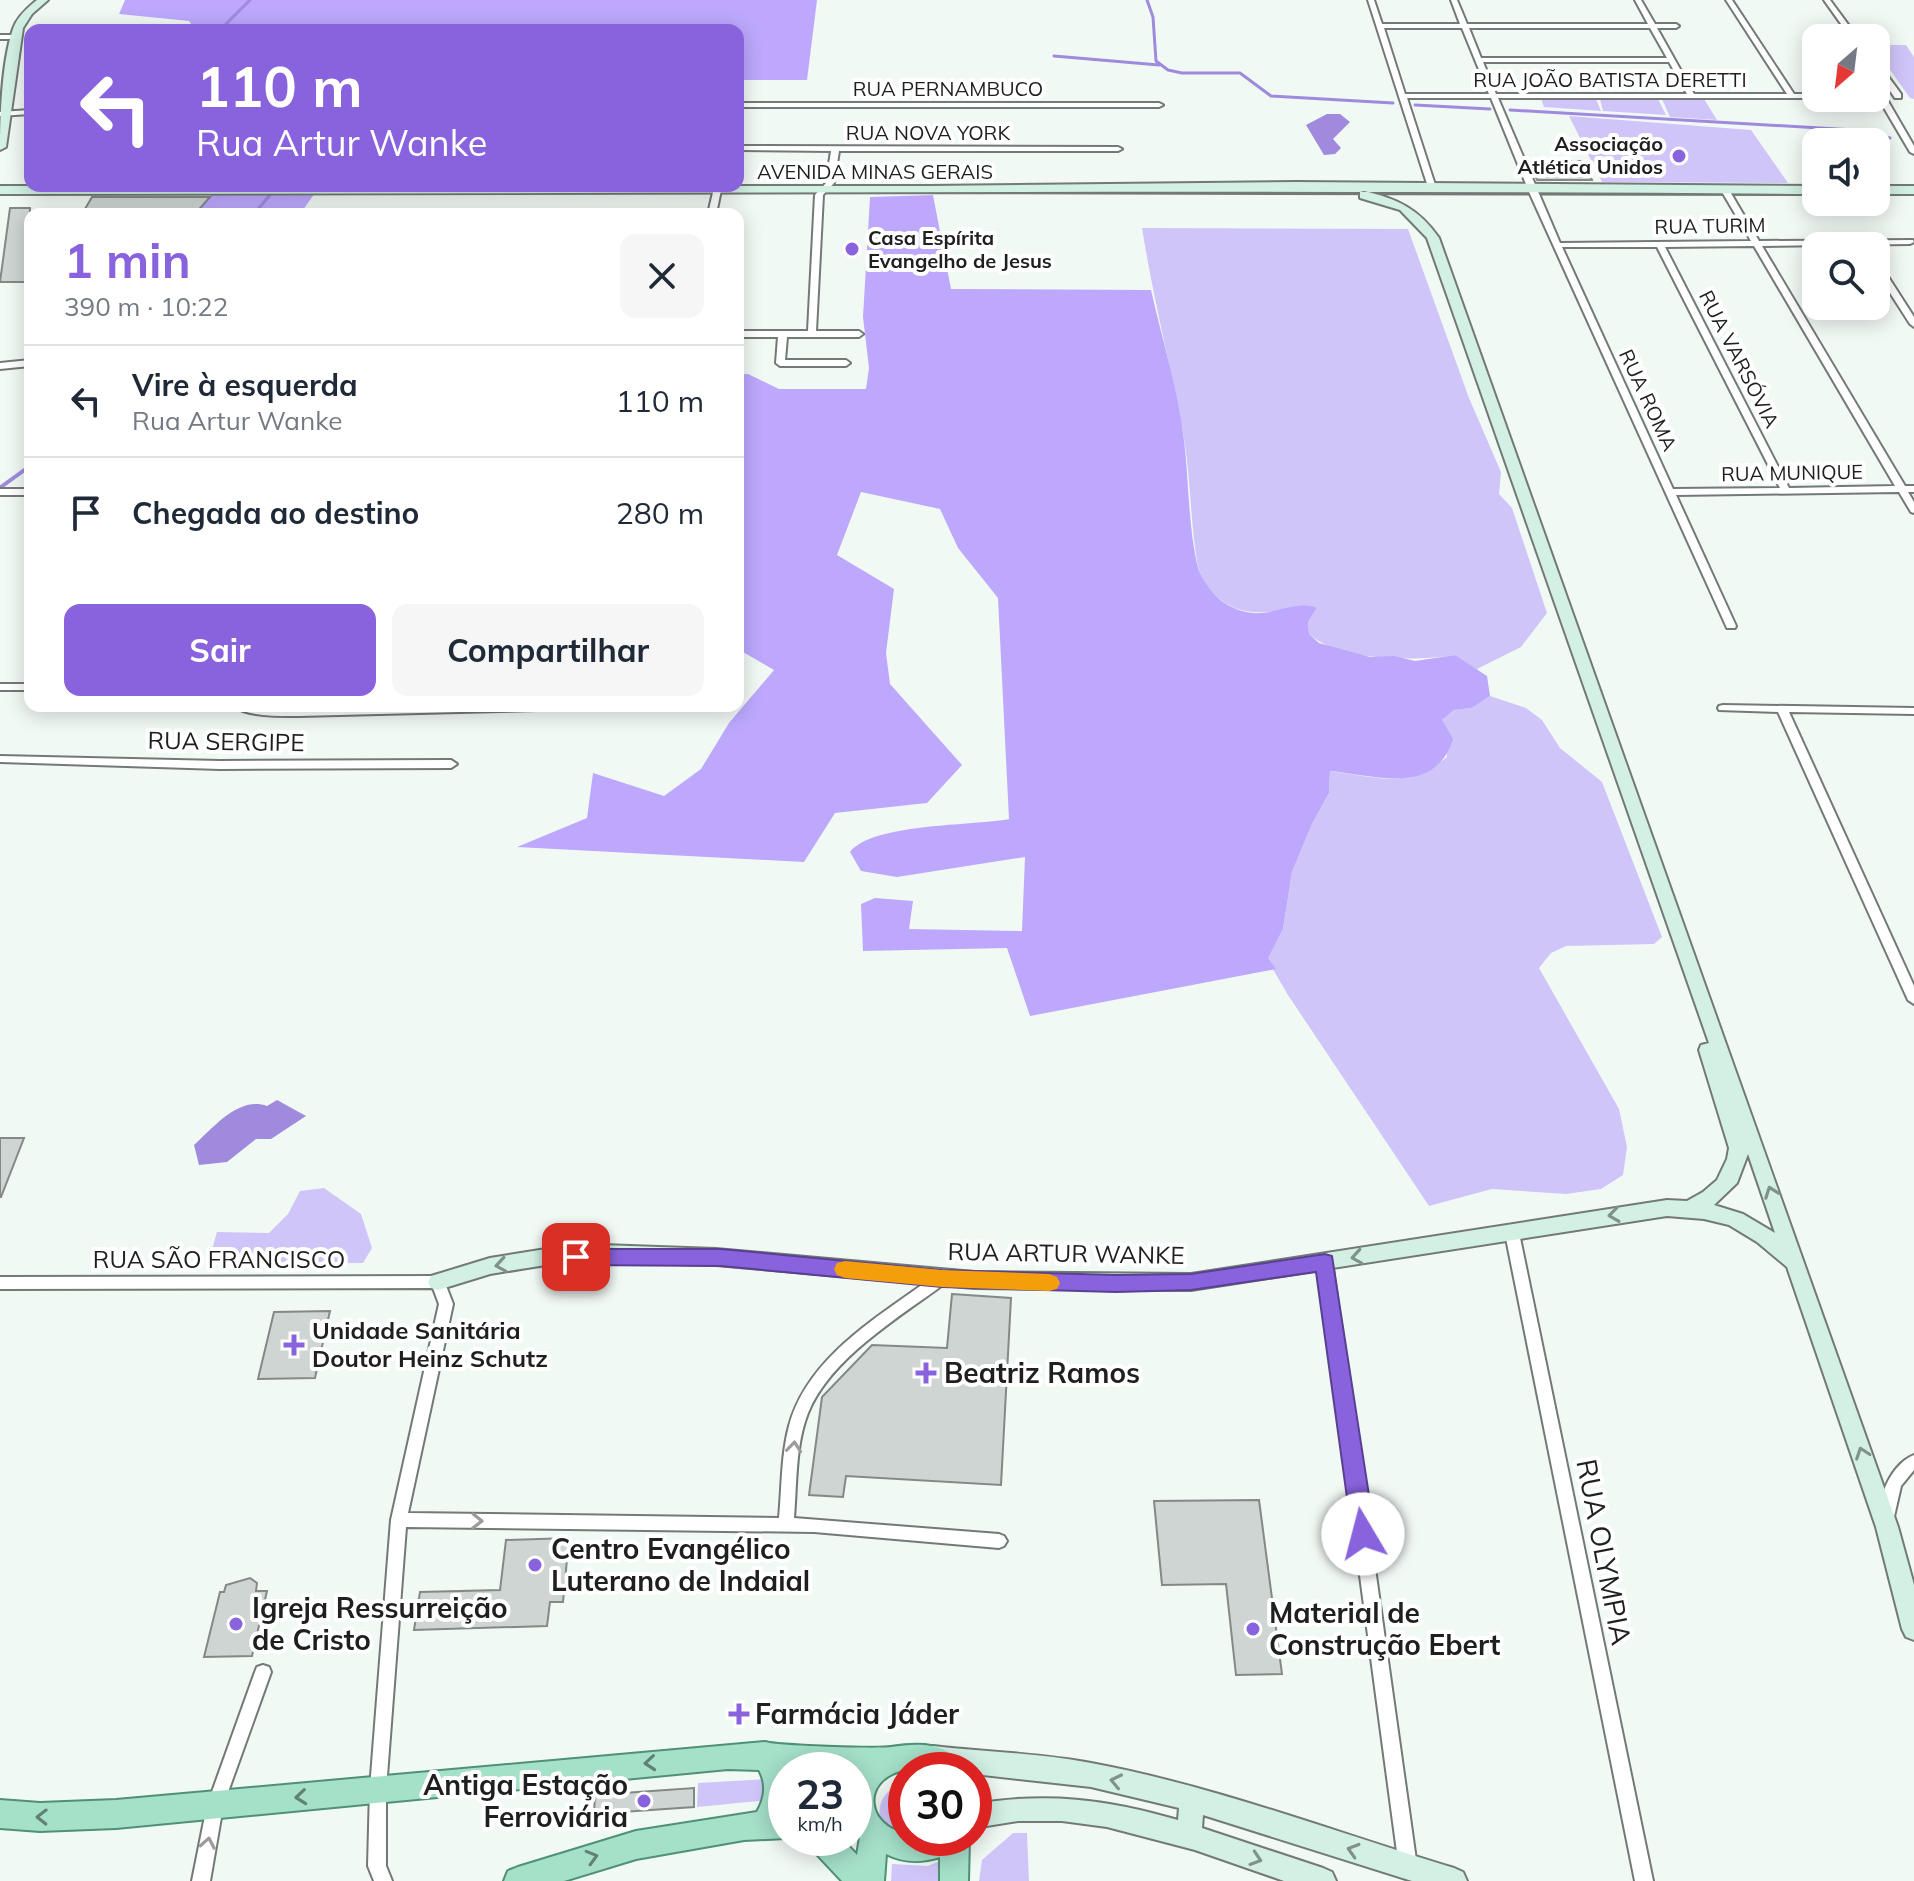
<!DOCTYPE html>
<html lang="pt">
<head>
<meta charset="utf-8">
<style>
	:root { --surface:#fff; --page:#f6f6f7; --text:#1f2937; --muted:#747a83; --line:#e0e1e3; --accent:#8963dd }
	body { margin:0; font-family:Mulish,sans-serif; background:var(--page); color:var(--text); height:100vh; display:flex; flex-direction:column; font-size:30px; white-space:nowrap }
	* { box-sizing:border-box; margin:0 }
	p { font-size:26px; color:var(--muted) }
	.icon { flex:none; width:44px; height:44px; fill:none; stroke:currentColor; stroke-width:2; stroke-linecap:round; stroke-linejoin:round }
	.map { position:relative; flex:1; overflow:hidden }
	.sheet { position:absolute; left:24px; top:208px; width:720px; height:504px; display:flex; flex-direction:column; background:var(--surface); border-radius:16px; box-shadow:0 4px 20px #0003 }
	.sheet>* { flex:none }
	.guide { position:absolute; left:24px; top:24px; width:720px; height:168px; border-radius:16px; box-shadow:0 4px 20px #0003; background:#8963dd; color:#fff; overflow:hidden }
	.needle { width:52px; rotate:208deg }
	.controls { position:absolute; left:1802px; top:24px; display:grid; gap:16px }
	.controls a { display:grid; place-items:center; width:88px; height:88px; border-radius:16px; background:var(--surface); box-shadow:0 4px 20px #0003; font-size:40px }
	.speed { position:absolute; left:768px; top:1752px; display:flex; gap:16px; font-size:40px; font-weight:700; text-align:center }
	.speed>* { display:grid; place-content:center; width:104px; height:104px; border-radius:50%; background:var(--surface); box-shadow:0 4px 20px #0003; line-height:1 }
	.speed small { font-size:20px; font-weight:400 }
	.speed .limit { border:12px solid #d22; background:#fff; color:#111 }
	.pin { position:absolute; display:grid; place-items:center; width:68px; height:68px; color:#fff; margin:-34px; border-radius:16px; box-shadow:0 4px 12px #0006 }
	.me { position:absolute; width:88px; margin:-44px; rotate:352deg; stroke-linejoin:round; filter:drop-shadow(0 0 6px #0008) }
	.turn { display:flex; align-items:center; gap:28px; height:168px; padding:0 40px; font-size:36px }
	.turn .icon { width:104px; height:104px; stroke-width:2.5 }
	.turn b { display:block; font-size:56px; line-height:68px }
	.round { display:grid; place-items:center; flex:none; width:84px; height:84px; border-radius:16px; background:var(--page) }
	.head { display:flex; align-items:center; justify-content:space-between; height:136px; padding:0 40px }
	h1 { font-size:48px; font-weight:700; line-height:60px; color:var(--accent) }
	.action { display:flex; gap:16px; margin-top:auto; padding:16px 40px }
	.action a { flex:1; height:92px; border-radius:16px; background:var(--accent); color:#fff; font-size:32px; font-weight:700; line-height:92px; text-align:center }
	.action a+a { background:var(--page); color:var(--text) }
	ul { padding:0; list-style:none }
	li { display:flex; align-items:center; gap:24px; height:112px; padding:0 40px; border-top:2px solid var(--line) }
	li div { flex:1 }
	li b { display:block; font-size:30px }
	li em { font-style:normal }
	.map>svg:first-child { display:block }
	.green { fill:#d0c5f9 }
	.forest { fill:#bda8fe }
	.water { fill:#9f8add }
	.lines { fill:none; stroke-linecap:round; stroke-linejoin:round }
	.stream-far1 { stroke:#9f8add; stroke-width:3 }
	.stream { stroke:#9f8add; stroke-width:4 }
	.building { fill:#ced5d2; stroke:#838986; stroke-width:2 }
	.street-casing { stroke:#737976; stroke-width:4 }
	.secondary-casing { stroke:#737976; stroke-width:4 }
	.primary-casing { stroke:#4f9076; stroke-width:4 }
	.street { fill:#fff; fill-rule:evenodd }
	.secondary { fill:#d2f0e4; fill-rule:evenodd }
	.primary { fill:#a5e0c9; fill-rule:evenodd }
	.oneway { stroke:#81928b }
	.oneway2 { stroke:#9a9b9a }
	.oneway3 { stroke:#628074 }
	.route { fill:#8963dd; stroke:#594090; stroke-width:2 }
	.slow { fill:#f59e0b }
	.poi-dot { fill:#8963dd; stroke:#fff; stroke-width:3 }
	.labels { text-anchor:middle; stroke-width:8; stroke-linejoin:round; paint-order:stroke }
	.far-street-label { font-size:20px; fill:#1e201f; stroke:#fff }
	.far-poi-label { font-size:20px; font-weight:bold; fill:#1e201f; stroke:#fff; text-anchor:end }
	.street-label { font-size:24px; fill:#1e201f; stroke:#fff }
	.poi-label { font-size:24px; font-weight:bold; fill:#1e201f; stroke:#fff; text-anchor:start }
	.near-poi-label { font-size:28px; font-weight:bold; fill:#1e201f; stroke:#fff; text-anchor:start }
	.near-street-label { font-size:28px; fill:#1e201f; stroke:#fff }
</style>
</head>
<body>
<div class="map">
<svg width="1914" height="1881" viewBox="0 0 1914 1881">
	<rect width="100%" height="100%" fill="#f1f9f5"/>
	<path class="green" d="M1876 45H1906L1914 57V99L1910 98 1876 50Z
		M1541 98 1596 99 1601 111 1544 107Z
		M1600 99H1658L1666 115 1603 111Z
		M1662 99H1704L1717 120 1670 117Z
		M1569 116 1751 130 1788 183 1602 182Z
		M1142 228 1408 229 1469 398 1501 472 1499 494 1512 508 1547 613 1521 647 1475 670 1455 655C1415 661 1341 662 1309 634L1308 622 1317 608C1284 607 1252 622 1222 601 1213 595 1200 577 1198 567 1190 523 1191 477 1183 432 1170 364 1153 297 1142 228Z
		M1490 696 1526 708 1542 720 1560 748 1602 782 1662 937 1654 944 1566 946 1551 953 1539 968 1619 1109 1627 1147 1623 1175 1601 1189 1566 1194 1492 1189 1429 1206 1288 995 1267 959 1283 929 1292 872 1312 824 1329 793 1330 771C1378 777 1406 790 1447 757L1442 720 1454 710 1472 708Z
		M324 1188 361 1214 372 1248 363 1263 208 1264 217 1232 269 1233 288 1214 300 1191Z
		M769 1779 770 1800 697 1807 698 1783Z
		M906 1784V1839L881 1824C876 1802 884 1789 906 1784Z
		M1013 1833H1027L1029 1881H979L982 1860Z
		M940 1861 939 1881H891L892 1864 928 1866Z"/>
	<path class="forest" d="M125 0H817L807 80H738V30H189L194 28 189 21 119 14Z
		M214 192 315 193 300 214H195Z
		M933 195 951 289 1151 290C1162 339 1178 390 1184 440 1189 481 1188 527 1198 568 1201 578 1214 596 1223 602 1264 629 1287 597 1317 608L1308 622 1309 634 1319 643 1370 657 1394 656 1415 661 1455 655 1487 676 1490 696 1472 708 1454 710 1442 720 1453 739C1435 797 1374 775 1330 771L1329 793 1312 824 1292 872 1283 929 1268 958 1276 969 1030 1016 1007 948 863 951 861 904 875 898 913 901 909 929 1022 931 1025 857 897 877 861 871 850 852C873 823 972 826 1009 819L998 598 958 548 940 509 861 492 837 555 894 589 886 653 890 684 962 765 927 803 835 813 804 862 517 847 587 818 593 773 664 796 701 769 729 723 774 670 738 649V374H748L779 389H866L869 368 863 317 870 197Z"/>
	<path class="water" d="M1327 114H1340L1350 122 1333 139 1341 148 1335 154 1324 155 1306 125Z
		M277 1100 306 1116 271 1139H256L227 1162 199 1165 194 1145C214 1127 239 1096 267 1106Z"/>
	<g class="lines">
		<path class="stream-far1" d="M1147 0 1153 17 1156 61 1168 70 1182 73H1240L1271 96 1393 103
			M220 30 250 0
			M1054 56 1159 65
			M1415 105 1490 109
			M1510 110 1854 130 1890 138
			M254 214 270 195"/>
		<path class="stream" d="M1 487 30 466"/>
	</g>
	<path class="building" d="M1530 161H1584L1592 180H1537Z
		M92 197H210L195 214H82Z
		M10 208H30V282H0Z
		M0 1138H24L1 1197H0Z
		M952 1294 1011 1298 1001 1485 846 1476 843 1497 809 1495 822 1397 872 1345 947 1348Z
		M330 1311 315 1378 258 1379 274 1312Z
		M1259 1500 1282 1674 1236 1675 1226 1584 1162 1585 1154 1501Z
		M569 1538 563 1602H550L547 1626 414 1630 420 1592 500 1590 506 1540Z
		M250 1578 257 1583 256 1591H267L252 1656 204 1657 220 1592H224L226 1585Z
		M694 1788V1807L594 1814 595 1795Z"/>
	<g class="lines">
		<g class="street-casing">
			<path id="street" d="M1368 0H1374L1382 24H1460L1451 0H1457L1467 24H1648L1635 0H1641L1655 24H1676L1679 26 1676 28H1657L1694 94H1787L1726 0H1732L1794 94H1816L1817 98H1498L1560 243 1751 241 1721 190 1725 188 1729 190 1759 241 1913 240 1914 242 1910 244 1762 246 1905 486H1914V492H1908L1914 502V513L1911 512 1899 492 1676 495 1736 626 1735 628H1727L1530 194 1491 98H1407L1436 188 1429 190ZM1384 28H1462L1489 94H1405ZM1469 28H1650L1667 58H1481ZM1483 62H1669L1687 94H1496ZM1754 246 1895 486 1789 488 1665 247ZM1562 247H1657L1780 488 1673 489Z
				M1824 0H1830L1858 38H1851Z
				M0 35H16L19 37 16 39H0Z
				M1876 64H1879L1901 94V98H1895L1876 71Z
				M1878 94 1885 96 1914 146V154L1910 152 1877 96Z
				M738 103H1159L1163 105 1159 107H738Z
				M30 110V114L0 116V112Z
				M738 146 1118 147 1122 149 1118 151H839L834 183 823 195 816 331H859L863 334 859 337H787L785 360H846L850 363 846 366H780L776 363 778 337H738V331H808L815 195 826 183 831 151 738 150Z
				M714 188 721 190 716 214H708Z
				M1876 262 1880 264 1914 317V327L1910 324 1876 271Z
				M30 360V366L0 369V363Z
				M0 489H30V495H0Z
				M0 684H30V690H0Z
				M1723 705 1914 708V714L1789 712 1914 986V1004L1908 1000 1778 712 1719 710 1718 708 1719 706Z
				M232 706H254L273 710 444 706H581L576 709 299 716C278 716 250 717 232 706Z
				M0 756 220 761 451 760 457 764 451 768 220 769 0 762Z
				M1512 1228 1517 1229 1519 1233 1653 1881H1635L1505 1233 1507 1229Z
				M1325 1256 1330 1258 1332 1262 1417 1867 1414 1873 1408 1876 1402 1873 1399 1867 1318 1262 1320 1258Z
				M942 1272 947 1274 949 1278 947 1282C901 1316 830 1358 808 1413 795 1446 797 1484 794 1518L999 1534 1004 1536 1007 1541 1004 1546 999 1548 814 1532 406 1527 386 1789V1866L392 1881H374L368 1866 370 1789 391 1520 439 1304 433 1288 0 1289V1277L438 1276 443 1278 453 1304 408 1513 779 1518C782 1487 781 1456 789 1426 808 1355 883 1314 937 1274Z
				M1914 1455V1470L1901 1486 1893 1521 1888 1523 1883 1521C1875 1498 1892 1464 1914 1455Z
				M263 1665 269 1667 271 1672 223 1806 210 1881H192L207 1806 255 1672 257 1667Z"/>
		</g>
		<g class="secondary-casing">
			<path id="secondary" d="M37 0H48L32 14 23 28 6 147 0 150C0 117 2 61 13 29 17 17 27 8 37 0Z
				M1296 182 1816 186V194C1211 189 605 194 0 194V186H929Z
				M1876 186H1914V194H1876Z
				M1364 191C1398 199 1419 209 1439 238L1898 1527 1914 1585V1640L1906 1637 1902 1629 1876 1527 1787 1267 1757 1242 1729 1225 1704 1219 1667 1216 1191 1290 974 1288 716 1265 602 1262 546 1265 490 1274 438 1290 431 1288 428 1282 431 1276 490 1258 546 1249 602 1245 716 1249 974 1272 1191 1274 1667 1200 1687 1201 1703 1192 1717 1180 1727 1159 1729 1148 1699 1050 1701 1045 1709 1043 1427 238 1400 210 1360 198V192ZM1748 1154 1775 1233 1743 1214 1714 1205 1737 1183Z
				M933 1746C985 1752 1039 1753 1091 1763 1215 1786 1334 1832 1454 1868L1463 1872 1467 1881H1412L1203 1815 1202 1828 1323 1868 1332 1872 1336 1881H1284L1195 1850 1107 1827 1062 1821H1018L974 1828V1804C1047 1792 1107 1799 1178 1820L1179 1808 1091 1787 974 1774V1770H934L924 1766 921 1758 924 1750Z"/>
		</g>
		<g class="primary-casing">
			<path id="primary" d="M765 1742C778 1746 877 1749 891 1747 917 1743 951 1741 963 1770 944 1770 918 1765 900 1771 860 1783 868 1827 906 1833V1838H969L968 1881H940V1857C921 1863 904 1863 886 1854L884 1881H842L811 1848 807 1838H841L857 1855 860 1837 854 1828V1770H786V1838L744 1840 636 1859 564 1881H504L508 1871 518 1867 636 1831 757 1812C765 1798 767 1784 759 1770L728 1769 116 1828 40 1831 0 1828V1800L40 1803 116 1800Z"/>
		</g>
		<use href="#street" class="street"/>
		<use href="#secondary" class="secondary"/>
		<use href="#primary" class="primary"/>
	</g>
	<defs><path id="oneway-chevron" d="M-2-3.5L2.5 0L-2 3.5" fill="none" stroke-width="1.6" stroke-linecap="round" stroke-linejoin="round" transform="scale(2)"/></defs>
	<g class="oneway">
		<use href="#oneway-chevron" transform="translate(1771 1192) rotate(-110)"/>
		<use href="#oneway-chevron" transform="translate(1614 1215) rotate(172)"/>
		<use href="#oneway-chevron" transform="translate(1357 1257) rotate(171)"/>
		<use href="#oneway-chevron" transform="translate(501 1265) rotate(171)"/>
		<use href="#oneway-chevron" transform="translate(1862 1453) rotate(-109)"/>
		<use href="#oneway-chevron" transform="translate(1116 1781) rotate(-168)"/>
		<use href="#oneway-chevron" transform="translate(1353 1850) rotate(-163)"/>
		<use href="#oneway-chevron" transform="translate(1256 1859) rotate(18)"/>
	</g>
	<g class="oneway2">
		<use href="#oneway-chevron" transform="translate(794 1447) rotate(-84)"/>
		<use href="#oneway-chevron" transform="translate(477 1521) rotate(1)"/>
		<use href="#oneway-chevron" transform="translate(208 1843) rotate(-80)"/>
	</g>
	<g class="oneway3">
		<use href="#oneway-chevron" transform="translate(650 1763) rotate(175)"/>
		<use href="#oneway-chevron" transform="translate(301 1797) rotate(174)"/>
		<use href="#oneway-chevron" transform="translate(42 1817) rotate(-179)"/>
		<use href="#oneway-chevron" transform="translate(592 1857) rotate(-16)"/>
	</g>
	<path class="route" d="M576 1249H721L942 1270 1116 1275 1191 1274 1325 1254 1332 1256 1375 1534 1371 1542 1363 1545 1355 1542 1352 1534 1316 1272 1191 1290 1116 1292 942 1287 721 1266 576 1265 568 1263 565 1257 568 1251Z"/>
	<path class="slow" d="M845 1261 942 1270 1049 1274 1057 1277 1060 1283 1057 1289 1049 1291 942 1287 845 1278 837 1275 834 1269 837 1263Z"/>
	<g class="poi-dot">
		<circle cx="1679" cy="156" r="8"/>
		<circle cx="852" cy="249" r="8"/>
		<path d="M290 1333h8v8h8v8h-8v8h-8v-8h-8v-8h8z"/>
		<path d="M922 1361h8v8h8v8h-8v8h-8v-8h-8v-8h8z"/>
		<circle cx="535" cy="1565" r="8"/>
		<circle cx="236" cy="1624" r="8"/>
		<circle cx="1253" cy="1629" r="8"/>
		<path d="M735 1702h8v8h8v8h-8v8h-8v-8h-8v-8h8z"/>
		<circle cx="644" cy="1801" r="8"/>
	</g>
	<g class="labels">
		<g class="far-street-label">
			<text x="1610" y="87">RUA JOÃO BATISTA DERETTI</text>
			<text x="948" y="96">RUA PERNAMBUCO</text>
			<text x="928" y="140">RUA NOVA YORK</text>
			<text x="875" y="179">AVENIDA MINAS GERAIS</text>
			<text transform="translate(1710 226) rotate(-1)" y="7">RUA TURIM</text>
			<text transform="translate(1739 359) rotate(63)" y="7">RUA VARSÓVIA</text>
			<text transform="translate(1648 400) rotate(65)" y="7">RUA ROMA</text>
			<text transform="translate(1792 473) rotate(-1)" y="7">RUA MUNIQUE</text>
		</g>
		<g class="far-poi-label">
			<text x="1663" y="151">Associação<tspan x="1663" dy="23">Atlética Unidos</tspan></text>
			<text x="868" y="245" text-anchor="start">Casa Espírita<tspan x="868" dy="23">Evangelho de Jesus</tspan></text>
		</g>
		<g class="street-label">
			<text transform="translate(226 742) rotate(1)" y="8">RUA SERGIPE</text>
			<text transform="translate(1066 1254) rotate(1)" y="8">RUA ARTUR WANKE</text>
			<text x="219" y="1268">RUA SÃO FRANCISCO</text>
		</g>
		<g class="poi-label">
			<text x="312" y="1339">Unidade Sanitária<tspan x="312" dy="28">Doutor Heinz Schutz</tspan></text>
		</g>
		<g class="near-poi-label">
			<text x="944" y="1383">Beatriz Ramos</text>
			<text x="551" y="1559">Centro Evangélico<tspan x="551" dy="32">Luterano de Indaial</tspan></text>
			<text x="252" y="1618">Igreja Ressurreição<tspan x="252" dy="32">de Cristo</tspan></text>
			<text x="1269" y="1623">Material de<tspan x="1269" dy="32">Construção Ebert</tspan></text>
			<text x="755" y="1724">Farmácia Jáder</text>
			<text x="628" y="1795" text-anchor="end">Antiga Estação<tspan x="628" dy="32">Ferroviária</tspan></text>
		</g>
		<g class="near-street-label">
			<text transform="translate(1604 1552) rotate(79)" y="10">RUA OLYMPIA</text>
		</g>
	</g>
</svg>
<div class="controls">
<a><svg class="needle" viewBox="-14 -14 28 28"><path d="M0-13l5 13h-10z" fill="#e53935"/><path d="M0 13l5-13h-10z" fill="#747a83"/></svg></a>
<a><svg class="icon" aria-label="sound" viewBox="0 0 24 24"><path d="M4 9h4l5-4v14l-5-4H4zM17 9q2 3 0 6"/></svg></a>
<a><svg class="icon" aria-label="search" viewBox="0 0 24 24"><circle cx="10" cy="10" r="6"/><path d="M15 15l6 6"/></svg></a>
</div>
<div class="speed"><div>23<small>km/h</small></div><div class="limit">30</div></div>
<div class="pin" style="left:576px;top:1257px;background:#d93025"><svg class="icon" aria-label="arrive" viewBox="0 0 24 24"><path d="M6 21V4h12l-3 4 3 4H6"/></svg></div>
<svg class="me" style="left:1363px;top:1534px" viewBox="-20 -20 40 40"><circle r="19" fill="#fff"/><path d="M0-13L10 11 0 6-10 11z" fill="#8963dd"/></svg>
<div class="guide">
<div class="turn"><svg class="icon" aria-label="left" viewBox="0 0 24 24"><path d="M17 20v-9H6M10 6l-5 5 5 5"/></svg><div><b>110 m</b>Rua Artur Wanke</div></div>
</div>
<section class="sheet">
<div class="head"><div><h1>1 min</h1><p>390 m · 10:22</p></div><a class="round"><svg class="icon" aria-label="close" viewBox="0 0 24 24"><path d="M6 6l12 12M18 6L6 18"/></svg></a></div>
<ul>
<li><svg class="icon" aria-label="left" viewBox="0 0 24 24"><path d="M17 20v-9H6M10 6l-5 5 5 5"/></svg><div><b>Vire à esquerda</b><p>Rua Artur Wanke</p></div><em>110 m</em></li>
<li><svg class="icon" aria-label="arrive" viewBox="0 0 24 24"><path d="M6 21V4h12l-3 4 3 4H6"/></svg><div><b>Chegada ao destino</b></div><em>280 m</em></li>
</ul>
<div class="action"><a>Sair</a><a>Compartilhar</a></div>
</section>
</div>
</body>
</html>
